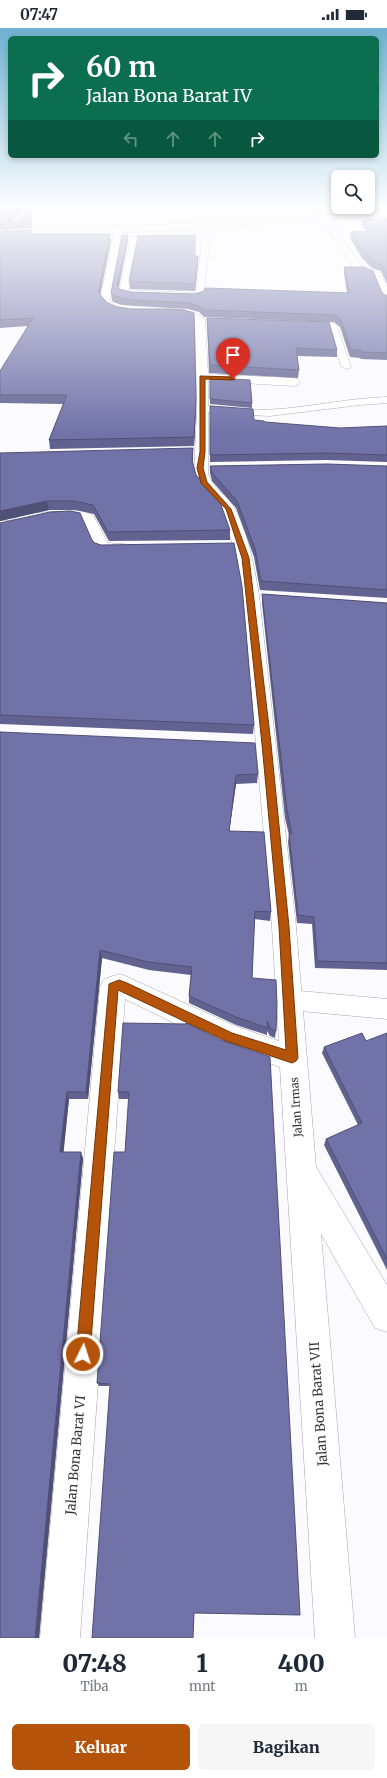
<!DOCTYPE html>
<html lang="id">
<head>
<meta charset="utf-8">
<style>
	:root { --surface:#fff; --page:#f6f6f7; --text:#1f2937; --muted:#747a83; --accent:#b45309 }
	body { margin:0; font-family:Merriweather,serif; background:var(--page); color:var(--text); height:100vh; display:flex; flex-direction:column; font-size:15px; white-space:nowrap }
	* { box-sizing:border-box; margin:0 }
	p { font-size:13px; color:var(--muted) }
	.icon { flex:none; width:22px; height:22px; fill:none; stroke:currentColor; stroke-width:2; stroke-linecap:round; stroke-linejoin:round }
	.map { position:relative; height:1610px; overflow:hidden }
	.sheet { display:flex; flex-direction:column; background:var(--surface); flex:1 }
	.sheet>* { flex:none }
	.banner { position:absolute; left:8px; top:8px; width:371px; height:122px; border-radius:6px; box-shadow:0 2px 6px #0003; background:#0b6e4f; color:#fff; overflow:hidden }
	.tools { position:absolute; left:331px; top:142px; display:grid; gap:8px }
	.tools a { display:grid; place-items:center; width:44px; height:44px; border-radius:6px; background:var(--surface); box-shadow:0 2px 6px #0003; font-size:20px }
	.pin { position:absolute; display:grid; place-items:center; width:34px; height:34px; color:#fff; margin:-41px -17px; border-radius:50% 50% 50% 0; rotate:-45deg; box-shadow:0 0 4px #0007 }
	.pin .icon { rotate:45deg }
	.me { position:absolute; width:44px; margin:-22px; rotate:4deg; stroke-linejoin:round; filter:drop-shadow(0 0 3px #0008) }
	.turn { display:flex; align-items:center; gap:14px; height:84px; padding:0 12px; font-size:18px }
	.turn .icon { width:52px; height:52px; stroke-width:2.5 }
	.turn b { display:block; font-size:28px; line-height:34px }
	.lanes { display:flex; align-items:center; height:38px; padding:0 12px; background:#0003; justify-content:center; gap:20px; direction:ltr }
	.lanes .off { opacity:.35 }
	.eta { display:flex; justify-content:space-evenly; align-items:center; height:68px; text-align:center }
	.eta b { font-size:24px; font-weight:800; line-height:28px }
	.primary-button { display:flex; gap:8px; margin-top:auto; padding:8px 12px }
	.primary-button a { flex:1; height:46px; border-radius:6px; background:var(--accent); color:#fff; font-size:16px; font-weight:800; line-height:46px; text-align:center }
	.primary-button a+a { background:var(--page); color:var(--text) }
	.status { display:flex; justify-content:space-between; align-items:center; height:28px; padding:0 20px; background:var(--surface); direction:ltr }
	.status svg { height:11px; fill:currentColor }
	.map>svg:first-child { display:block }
	.industrial { fill:#feebf4 }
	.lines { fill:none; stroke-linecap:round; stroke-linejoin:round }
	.lane-casing { stroke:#a9a5b1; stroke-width:1 }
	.street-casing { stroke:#a9a5b1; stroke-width:1 }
	.primary-casing { stroke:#a9a5b1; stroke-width:1 }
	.lane { fill:#fff; fill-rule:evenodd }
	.street { fill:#fff; fill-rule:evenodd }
	.primary { fill:#fff; fill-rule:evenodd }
	.wall { fill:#616290 }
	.shaded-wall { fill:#4f5076 }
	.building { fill:#7172a8; stroke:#4f5076 }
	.route { fill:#b45309; stroke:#753606 }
	.labels { text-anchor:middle; stroke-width:4; stroke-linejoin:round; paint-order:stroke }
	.street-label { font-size:11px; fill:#363439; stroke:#fff }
	.near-street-label { font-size:13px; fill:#363439; stroke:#fff }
</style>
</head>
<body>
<div class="status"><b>07:47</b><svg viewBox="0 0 49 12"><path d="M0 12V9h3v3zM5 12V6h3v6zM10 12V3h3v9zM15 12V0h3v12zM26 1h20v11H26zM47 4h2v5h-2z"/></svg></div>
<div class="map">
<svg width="387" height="1610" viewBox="0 0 387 1610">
	<rect width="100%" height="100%" fill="#fbfaff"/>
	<path class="industrial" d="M42 180H242L27 191Z"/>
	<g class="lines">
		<g class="lane-casing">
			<path id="lane" d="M30 180H38L17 199H11V195Z
				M139 180H146L149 192 148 194 141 192Z
				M202 208 210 212 203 268 194 271 132 269 120 266 119 264 131 209ZM201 212 202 213 196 265 128 262 137 213Z
				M304 292H324L336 296 351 338 350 340 346 341 341 338 329 300 323 298 301 297 299 295Z
				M387 369V375L360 377 270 388 222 386 203 383 198 380 203 377C228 380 254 383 280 381 316 378 351 370 387 369Z
				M289 962 387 971V991L289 982 281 979 278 972 281 965Z"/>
		</g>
		<g class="street-casing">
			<path id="street" d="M325 187 328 188 360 237 380 244 387 259V274L382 271 373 248 354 241 321 190Z
				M119 198 123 201 110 272C115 282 126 279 135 281L136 283 135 285 131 286C118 286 105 285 100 272L115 201Z
				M164 282 193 284 205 291 208 346 294 350 298 351 300 354 298 357 294 358 208 353V445C213 462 228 467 235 481 249 508 254 538 259 567L296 899 316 1139 387 1257V1304L375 1300 321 1206 355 1610H315L280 1039 221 1018 125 971 80 1610H40L100 959 104 951 119 946 123 947 235 998 279 1013 272 899 243 567 237 529 221 482 199 458 194 445 197 380 195 292 191 290 160 287 159 285 160 283Z
				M83 483 93 487 108 515 135 517 137 520 135 523 129 525 96 523 80 492 31 494 17 500 0 503V493H9L28 485Z"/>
		</g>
		<g class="primary-casing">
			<path id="primary" d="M387 184V188L158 203 0 209V203L158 197Z"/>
		</g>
		<use href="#lane" class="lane"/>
		<use href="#street" class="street"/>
		<use href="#primary" class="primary"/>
	</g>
	<path class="wall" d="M0 180H29L10 194 17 193 32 188V200L0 202Z
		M387 191V256L381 243 372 240 362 230 350 210 351 204 366 203 362 198V192Z
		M31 202 32 206 111 213 100 266 196 380 194 418 50 421 49 412 63 376 0 375V343L28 298 0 300V204Z
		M128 207V213L118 260 119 261 131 264 194 266 347 265 344 246V239L387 268V332L361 331 360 330 350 329 340 299 334 294 204 289 199 284 188 281 135 278 122 277 113 274 112 272 111 265Z
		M195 228H198V235L195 263 130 261 129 253Z
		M207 290 337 322V329L297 328 299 342 298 350 209 345Z
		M210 350 252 375V380L210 376Z
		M210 378 254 392 265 394 340 400 387 398V434L326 432 210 434Z
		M0 425 193 429 192 435 196 447 230 502V512L109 513 94 486 75 482H49L0 493Z
		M210 438H387V570L260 562 254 529 236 480 212 453 210 445Z
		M0 495 92 512 254 697 253 706 0 696Z
		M262 566 387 575V942L315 940 312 896 297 895 288 814 289 807 285 790 262 575Z
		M0 704 258 746 257 755 236 756 229 803 271 884 270 893 254 891 252 950 276 1003 275 1010 270 1008 267 1003V1007L236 997 189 975V968L191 947 149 942 102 930 88 1071H69L63 1124 83 1130 39 1610Z
		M186 996 109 1358H99L97 1355 125 1124 129 1071H119L118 1064Z
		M387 1005V1242L324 1117 326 1111 358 1097 322 1025 324 1019 366 1013Z"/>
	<path class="shaded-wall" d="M19 180H29L10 194 8 192 9 187Z
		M31 181 32 188V200L31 193Z
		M110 206 111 213 99 272 98 264Z
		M128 207V213L118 264 117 257Z
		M198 228V235L195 263V256Z
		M196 371V380L194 418V409Z
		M193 420V429L192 440V432Z
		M47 473 49 482 0 493V483Z
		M236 747V756L228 812 229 803Z
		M100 922 102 930 88 1071 86 1064Z
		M67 1064 69 1071 63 1130 60 1124Z
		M81 1124 83 1130 39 1610H35Z"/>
	<path class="building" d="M0 180H19L9 187 8 192 10 194 17 193 31 181V193L0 195Z
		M387 191V247L382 237 373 233 363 223 351 204 372 203 362 192Z
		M31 202V206H110L98 264 106 274 117 279 130 281H171L184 282 194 285 196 371 194 409 49 412 67 367H0V343L33 290 0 292V204Z
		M122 207H128L117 257 119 261 131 264 194 266 204 263 205 260 350 265 344 239H363L373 243 382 265 387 268V325L362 324 361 322H351L341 292 335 287 204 282 199 278 188 275 134 272 122 270 112 267 111 265Z
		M195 207V228H198L195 256 129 253 138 208Z
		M207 290 329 294 337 322 296 320 299 342 210 337Z
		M210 350 250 352 252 375 210 371Z
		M210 378 253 381 254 392 264 393 265 394 340 400 387 398V427L327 425 210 427Z
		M193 420 192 432 196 447 220 474 230 502 108 504 93 477 74 473H47L0 483V425Z
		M327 436 387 438V562L261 553 255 521 237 473 212 445 210 438Z
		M70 483 80 485 92 512 95 515 101 517 234 515 242 558 254 697 0 687V495L50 484Z
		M262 566 387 575V935L317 933 314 889 298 887 289 806H292L287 782Z
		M0 704 255 715 258 746 236 747 229 803 264 804 271 884 255 883 252 950 276 952 277 977 276 1003 271 1001 267 993 268 1000 236 989 189 968 192 939 148 934 100 922 86 1064H67L60 1124H81L35 1610H0Z
		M123 995 186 996V995L221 1012 270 1029 300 1587 194 1585 193 1610H92L110 1356 97 1355 114 1124H125L129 1064H118Z
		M362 1005 366 1013 387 1005V1231L326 1111 362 1095 324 1019Z"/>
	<linearGradient id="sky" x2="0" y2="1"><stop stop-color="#6eb1d0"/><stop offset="0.44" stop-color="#fdfdff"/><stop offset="1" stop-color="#fdfdff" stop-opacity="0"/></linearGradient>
	<rect width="387" height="406" fill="url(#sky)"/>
	<path class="route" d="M200 348 233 349 235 351 233 352 205 351V424L203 440 207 454 231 481 249 530 271 716 289 899 298 1030 296 1033 292 1035 226 1013 118 962 90 1326 88 1331 83 1333 78 1331 76 1326 109 956 119 952 127 955 232 1005 286 1022 279 899 262 716 242 530 226 481 201 455 197 440 200 424Z"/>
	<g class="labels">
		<g class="street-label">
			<text transform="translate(296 1079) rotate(-94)" y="4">Jalan Irmas</text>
		</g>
		<g class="near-street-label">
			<text transform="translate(318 1376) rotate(-94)" y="5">Jalan Bona Barat VII</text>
			<text transform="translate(75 1427) rotate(-85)" y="5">Jalan Bona Barat VI</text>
		</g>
	</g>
</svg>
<div class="tools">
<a><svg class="icon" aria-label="search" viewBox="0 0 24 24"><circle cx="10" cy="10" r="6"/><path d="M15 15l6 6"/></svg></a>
</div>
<div class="pin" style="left:233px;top:351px;background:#d93025"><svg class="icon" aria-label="arrive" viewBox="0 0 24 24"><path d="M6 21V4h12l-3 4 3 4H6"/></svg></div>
<svg class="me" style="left:83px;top:1326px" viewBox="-20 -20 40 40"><circle r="17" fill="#b45309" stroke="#fff" stroke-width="3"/><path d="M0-11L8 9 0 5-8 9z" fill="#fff"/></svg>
<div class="banner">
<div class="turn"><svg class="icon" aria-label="right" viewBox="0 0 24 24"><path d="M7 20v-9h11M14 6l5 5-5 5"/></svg><div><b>60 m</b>Jalan Bona Barat IV</div></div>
<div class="lanes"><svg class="icon off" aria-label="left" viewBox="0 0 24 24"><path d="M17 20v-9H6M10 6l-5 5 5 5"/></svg><svg class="icon off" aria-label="ahead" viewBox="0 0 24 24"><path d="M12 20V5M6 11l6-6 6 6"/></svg><svg class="icon off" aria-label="ahead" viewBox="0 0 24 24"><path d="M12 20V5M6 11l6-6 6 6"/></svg><svg class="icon" aria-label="right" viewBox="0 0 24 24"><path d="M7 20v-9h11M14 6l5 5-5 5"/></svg></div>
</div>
</div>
<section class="sheet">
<div class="eta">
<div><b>07:48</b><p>Tiba</p></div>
<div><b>1</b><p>mnt</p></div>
<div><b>400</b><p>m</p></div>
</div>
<div class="primary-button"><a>Keluar</a><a>Bagikan</a></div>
</section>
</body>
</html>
